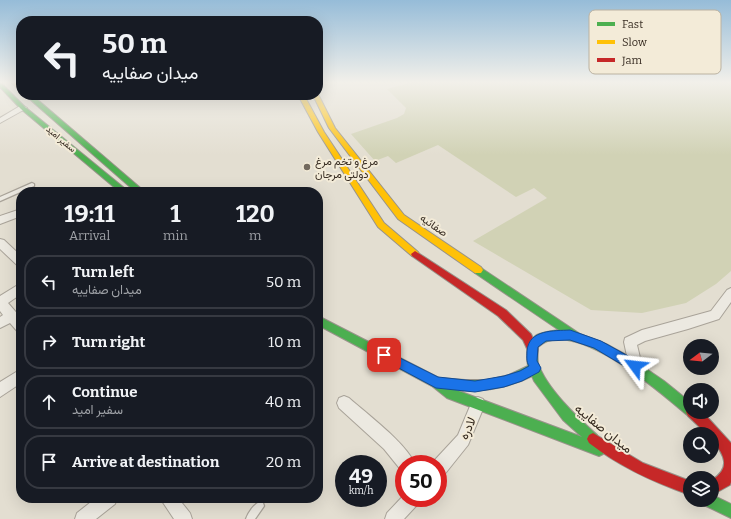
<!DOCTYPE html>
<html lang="en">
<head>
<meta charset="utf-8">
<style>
	:root { --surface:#171b24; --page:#242831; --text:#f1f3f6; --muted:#9ea1a6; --line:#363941 }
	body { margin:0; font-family:Bitter,Vazirmatn,serif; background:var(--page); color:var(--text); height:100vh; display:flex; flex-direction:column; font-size:15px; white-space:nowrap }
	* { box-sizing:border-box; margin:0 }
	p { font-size:13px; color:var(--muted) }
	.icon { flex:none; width:22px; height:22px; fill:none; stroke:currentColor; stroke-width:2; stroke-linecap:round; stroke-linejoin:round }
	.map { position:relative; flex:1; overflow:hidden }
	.panel { position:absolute; left:16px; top:187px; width:307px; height:316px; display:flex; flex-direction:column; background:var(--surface); border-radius:16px; box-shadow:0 4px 16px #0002 }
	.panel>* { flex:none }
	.banner { position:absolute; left:16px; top:16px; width:307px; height:84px; border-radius:16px; box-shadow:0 4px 16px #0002; background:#171b24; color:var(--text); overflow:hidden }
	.needle { width:26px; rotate:254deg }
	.fabs { position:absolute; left:683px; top:339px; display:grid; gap:8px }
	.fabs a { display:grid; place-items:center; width:36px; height:36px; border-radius:50%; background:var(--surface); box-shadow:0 4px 16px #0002; font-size:20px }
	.speed { position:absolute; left:335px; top:455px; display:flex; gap:8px; font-size:20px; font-weight:700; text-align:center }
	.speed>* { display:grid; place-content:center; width:52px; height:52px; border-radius:50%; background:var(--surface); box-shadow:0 4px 16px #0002; line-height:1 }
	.speed small { font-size:10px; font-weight:400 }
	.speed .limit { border:6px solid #d22; background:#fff; color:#111 }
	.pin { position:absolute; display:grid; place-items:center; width:34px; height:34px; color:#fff; margin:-17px; border-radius:8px; box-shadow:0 2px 6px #0006 }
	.me { position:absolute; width:44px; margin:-22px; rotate:300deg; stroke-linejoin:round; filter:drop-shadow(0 0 3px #0008) }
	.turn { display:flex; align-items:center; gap:14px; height:84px; padding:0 20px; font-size:18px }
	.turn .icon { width:52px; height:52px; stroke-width:2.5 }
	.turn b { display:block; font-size:28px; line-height:34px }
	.eta { display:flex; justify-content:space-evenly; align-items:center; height:68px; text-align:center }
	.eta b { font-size:24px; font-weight:700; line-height:28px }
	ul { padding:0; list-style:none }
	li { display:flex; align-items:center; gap:12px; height:54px; margin:0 8px 6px; padding:0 12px; border:2px solid var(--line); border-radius:16px }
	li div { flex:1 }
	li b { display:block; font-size:15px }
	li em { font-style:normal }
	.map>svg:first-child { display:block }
	.green { fill:#d1d2b5 }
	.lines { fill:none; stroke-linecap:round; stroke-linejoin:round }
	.lane-casing { stroke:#a9a399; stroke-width:2.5 }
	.street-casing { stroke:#a9a399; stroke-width:2 }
	.fast-casing { stroke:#98938a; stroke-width:2 }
	.slow-casing { stroke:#98938a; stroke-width:2 }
	.jam-casing { stroke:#98938a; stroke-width:2 }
	.lane { fill:#ece9e1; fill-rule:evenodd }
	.street { fill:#ece9e1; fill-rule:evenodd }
	.fast { fill:#4caf50; fill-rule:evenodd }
	.slow { fill:#ffc107; fill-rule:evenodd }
	.jam { fill:#c62828; fill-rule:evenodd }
	.route { fill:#1a73e8; stroke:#114b97 }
	.poi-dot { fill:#736a5f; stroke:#f3ebd8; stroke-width:1.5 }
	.labels { text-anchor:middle; stroke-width:4; stroke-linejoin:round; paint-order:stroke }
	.far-street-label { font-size:9px; fill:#372c22; stroke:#f3ebd8 }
	.poi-label { font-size:11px; fill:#372c22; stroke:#f3ebd8; text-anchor:start }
	.street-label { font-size:11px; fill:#372c22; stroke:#f3ebd8 }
	.near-street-label { font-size:13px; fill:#372c22; stroke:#f3ebd8 }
	.key { fill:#f3ebd8; stroke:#bbb2a1; stroke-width:1 }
	.key-label { font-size:11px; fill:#372c22 }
</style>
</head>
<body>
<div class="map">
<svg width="731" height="519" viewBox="0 0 731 519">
	<rect width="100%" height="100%" fill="#e3ded1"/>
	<path class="green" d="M413 82H731V271L716 284 686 303 642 313 591 310 473 241 547 198 534 188 516 197 438 145 396 163 388 156 375 161 351 134 397 118 404 114 406 108 387 89Z"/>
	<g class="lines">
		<g class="lane-casing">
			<path id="lane" d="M32 183 34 184V186L0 201V197Z
				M260 502 263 503 264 506 255 519H246C248 513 254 504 260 502Z"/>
		</g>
		<g class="street-casing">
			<path id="street" d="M176 95H185L187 97 183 99Z
				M20 106H23L27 108 0 123V118Z
				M21 209V216L0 224V216Z
				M0 239 4 240 21 256V266L17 265 0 249Z
				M21 283V294L8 303 21 318V332L17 331 10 323 0 328V317L3 315 0 311V296Z
				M731 288V302L719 319 688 329 645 341 637 345 642 366 640 370 635 372 630 370 624 342 625 338 642 330 711 311 727 290Z
				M21 369V383L0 397V382Z
				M344 396 349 398C367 414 406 443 415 464H404V471L401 470 384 449 339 408 337 403 339 398Z
				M478 397 483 399 485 404 468 445 444 475 438 477V464L432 463 458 435 473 399Z
				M404 495V498H420L418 504 404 519H385L387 513Z
				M96 498H117L115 504 96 519H75L77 513Z
				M160 498H178L190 513 192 519H174Z"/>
		</g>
		<g class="fast-casing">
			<path id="fast" d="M0 82 25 107 129 192H120L21 109 0 87Z
				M25 95H32L145 192H136Z
				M478 266 580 334 606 344 626 355 664 381 690 402V412H695L694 414 690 416 686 414C660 392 572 315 538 347 538 352 537 358 538 363 546 388 577 417 597 435L599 439 597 443 603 446 605 450 603 454 599 456 447 398 432 386 318 325V316L439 378 465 380H488L509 375 528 366C527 361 527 358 527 353 529 333 542 332 559 330L475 273 473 270 475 267ZM532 376 534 381 563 420 582 437 456 390C483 392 507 389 532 376Z
				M712 495 731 504V518L704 505 702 500H712Z"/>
		</g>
		<g class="slow-casing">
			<path id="slow" d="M11 82H17L21 86V91Z
				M318 94 335 128 404 215 481 267 483 270 481 273H475L398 219 329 128 313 95H318Z
				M298 95H304L324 132 384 223 418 252 419 254 418 256H412L378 227 318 132Z"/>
		</g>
		<g class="jam-casing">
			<path id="jam" d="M415 251 506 310 531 334 538 350 537 353 533 355 529 353 523 340 498 316 412 256 411 254Z
				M690 407V412H701L709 419 731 443V482L730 485 712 495V480C731 468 725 455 712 440V434H707L688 416 686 412 688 408Z
				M593 433 643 463 690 481V495C653 482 620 467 589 443L587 439 589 435Z"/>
		</g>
		<use href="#lane" class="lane"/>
		<use href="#street" class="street"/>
		<use href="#fast" class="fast"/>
		<use href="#slow" class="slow"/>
		<use href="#jam" class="jam"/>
	</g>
	<linearGradient id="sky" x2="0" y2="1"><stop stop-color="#96bcd8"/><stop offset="0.53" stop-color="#f2f0ea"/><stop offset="1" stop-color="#f2f0ea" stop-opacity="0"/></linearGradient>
	<rect width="731" height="155" fill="url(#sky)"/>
	<path class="route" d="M570 330 601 341 639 362 641 366 639 370 635 371 631 370 594 348 570 340 546 341 538 347 537 361 541 368 539 372 522 381 504 387 475 392 436 388 380 358 378 355 380 351 384 350 438 377 475 381 504 376 520 371 529 366C526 361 527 357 527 351 529 329 554 331 570 330Z"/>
	<circle class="poi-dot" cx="307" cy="167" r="4"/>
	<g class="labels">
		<g class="far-street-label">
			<text transform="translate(61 139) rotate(40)" y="3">سفیر امید</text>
		</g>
		<g class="poi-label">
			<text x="315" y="165">مرغ و تخم مرغ<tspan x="315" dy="13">دولتی مرجان</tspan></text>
		</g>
		<g class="street-label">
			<text transform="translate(434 225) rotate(35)" y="4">صفائیه</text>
		</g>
		<g class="near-street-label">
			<text transform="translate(467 428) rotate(-66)" y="5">لادره</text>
			<text transform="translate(604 428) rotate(39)" y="5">میدان صفاییه</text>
		</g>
	</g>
	<rect x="589" y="10" width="132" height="64" rx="6" class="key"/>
	<rect x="597" y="22" width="18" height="4" fill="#4caf50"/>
	<rect x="597" y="40" width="18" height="4" fill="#ffc107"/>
	<rect x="597" y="58" width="18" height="4" fill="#c62828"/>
	<g class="key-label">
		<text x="622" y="28">Fast</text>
		<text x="622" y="46">Slow</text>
		<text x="622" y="64">Jam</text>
	</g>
</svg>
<div class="fabs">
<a><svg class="needle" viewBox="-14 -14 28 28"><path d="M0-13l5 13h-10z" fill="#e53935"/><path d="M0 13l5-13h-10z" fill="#9ea1a6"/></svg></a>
<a><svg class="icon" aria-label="sound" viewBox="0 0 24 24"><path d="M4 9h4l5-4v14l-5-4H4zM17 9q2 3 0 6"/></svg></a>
<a><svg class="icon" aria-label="search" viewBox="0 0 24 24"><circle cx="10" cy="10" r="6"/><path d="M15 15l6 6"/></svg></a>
<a><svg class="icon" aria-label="layers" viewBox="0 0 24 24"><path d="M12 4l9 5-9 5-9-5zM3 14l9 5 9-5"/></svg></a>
</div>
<div class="speed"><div>49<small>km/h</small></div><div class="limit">50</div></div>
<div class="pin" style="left:384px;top:355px;background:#d93025"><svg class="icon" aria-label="arrive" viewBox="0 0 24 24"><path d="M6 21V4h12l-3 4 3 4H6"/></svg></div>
<svg class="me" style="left:635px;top:366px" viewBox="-20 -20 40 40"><path d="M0-17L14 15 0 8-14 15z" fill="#1a73e8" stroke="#fff" stroke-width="4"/></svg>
<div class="banner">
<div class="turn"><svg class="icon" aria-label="left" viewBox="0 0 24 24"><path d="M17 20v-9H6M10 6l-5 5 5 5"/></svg><div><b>50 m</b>میدان صفاییه</div></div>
</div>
<section class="panel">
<div class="eta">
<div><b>19:11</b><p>Arrival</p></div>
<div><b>1</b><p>min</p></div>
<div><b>120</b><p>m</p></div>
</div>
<ul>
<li><svg class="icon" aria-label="left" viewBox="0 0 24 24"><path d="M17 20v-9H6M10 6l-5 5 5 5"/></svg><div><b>Turn left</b><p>میدان صفاییه</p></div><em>50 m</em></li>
<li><svg class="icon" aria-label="right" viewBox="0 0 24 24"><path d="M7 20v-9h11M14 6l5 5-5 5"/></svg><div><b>Turn right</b></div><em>10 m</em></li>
<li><svg class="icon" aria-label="ahead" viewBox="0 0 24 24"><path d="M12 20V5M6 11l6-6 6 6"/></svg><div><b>Continue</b><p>سفیر امید</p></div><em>40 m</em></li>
<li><svg class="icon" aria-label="arrive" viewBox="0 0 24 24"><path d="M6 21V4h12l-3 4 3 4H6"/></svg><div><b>Arrive at destination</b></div><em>20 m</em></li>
</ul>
</section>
</div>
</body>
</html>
